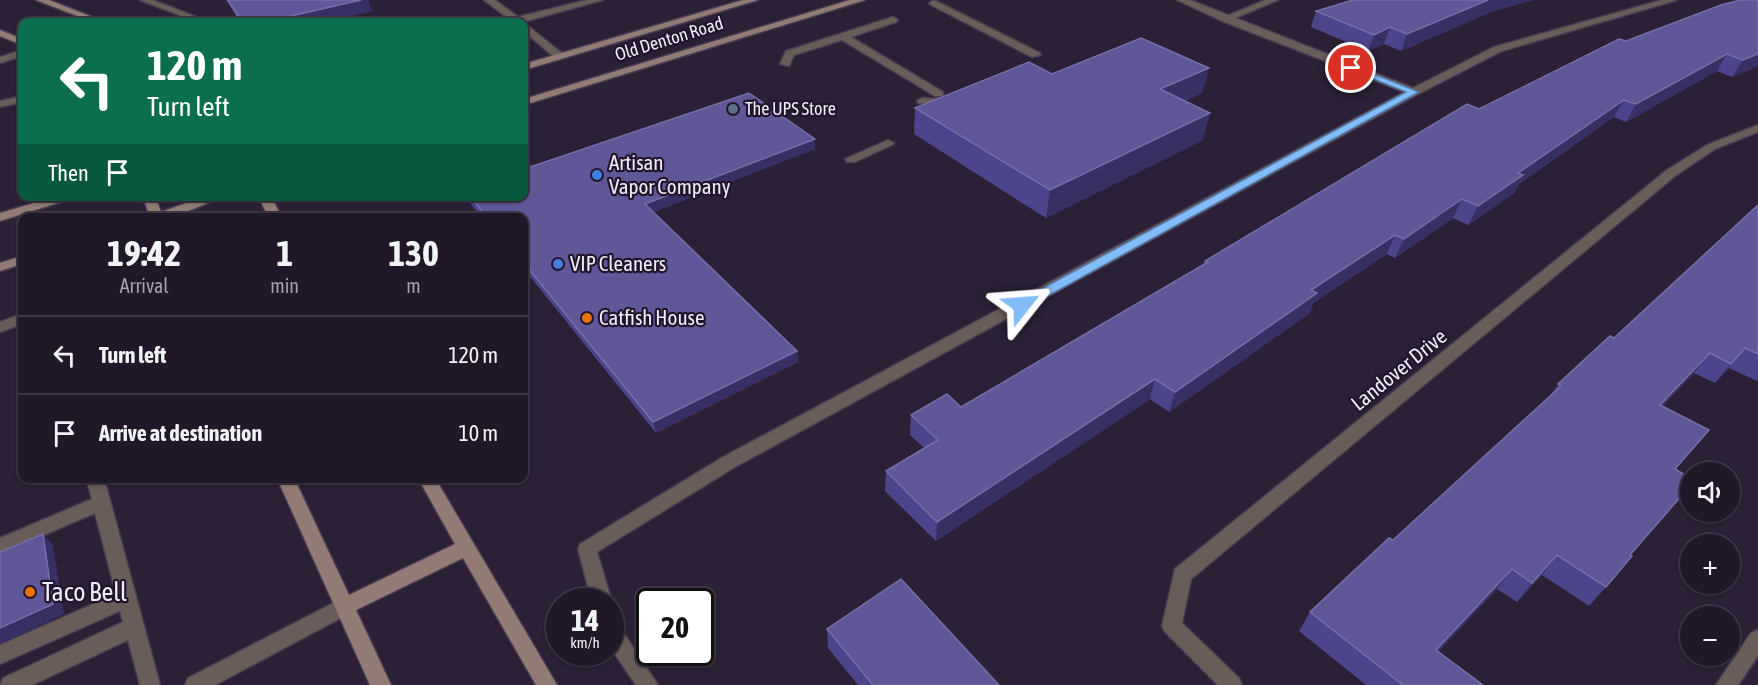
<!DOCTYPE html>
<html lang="en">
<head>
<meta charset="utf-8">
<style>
	:root { --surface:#201828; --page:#2d2534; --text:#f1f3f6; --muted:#a2a0a8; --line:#3d3745 }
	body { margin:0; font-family:"Asap Condensed",sans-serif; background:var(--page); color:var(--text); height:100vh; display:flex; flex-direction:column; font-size:22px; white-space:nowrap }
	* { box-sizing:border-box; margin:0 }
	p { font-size:20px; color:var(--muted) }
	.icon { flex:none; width:33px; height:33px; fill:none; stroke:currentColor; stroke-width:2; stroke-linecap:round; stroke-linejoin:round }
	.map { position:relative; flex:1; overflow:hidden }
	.drawer { position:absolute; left:18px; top:213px; width:510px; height:270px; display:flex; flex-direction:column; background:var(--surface); border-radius:12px; box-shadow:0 2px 4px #0004,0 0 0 2px var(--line) }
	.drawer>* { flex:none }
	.top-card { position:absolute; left:18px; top:18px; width:510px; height:183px; border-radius:12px; box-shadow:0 2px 4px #0004,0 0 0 2px var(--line); background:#0b6e4f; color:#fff; overflow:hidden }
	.buttons { position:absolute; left:1680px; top:462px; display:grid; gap:12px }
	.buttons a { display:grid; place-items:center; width:60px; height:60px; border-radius:50%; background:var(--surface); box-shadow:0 2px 4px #0004,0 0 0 2px var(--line); font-size:30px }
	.speed { position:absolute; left:546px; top:588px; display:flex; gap:12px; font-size:30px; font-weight:700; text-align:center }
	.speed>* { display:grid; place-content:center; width:78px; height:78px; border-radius:50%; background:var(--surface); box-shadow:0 2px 4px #0004,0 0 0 2px var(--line); line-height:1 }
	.speed small { font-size:15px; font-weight:400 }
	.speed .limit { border:3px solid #111; border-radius:9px; background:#fff; color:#111 }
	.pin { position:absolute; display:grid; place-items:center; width:51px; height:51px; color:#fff; margin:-26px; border:3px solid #fff; border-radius:50%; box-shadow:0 2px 6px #0007 }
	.me { position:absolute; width:66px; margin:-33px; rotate:62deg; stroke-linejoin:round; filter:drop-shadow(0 0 4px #0008) }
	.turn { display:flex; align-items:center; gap:21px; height:126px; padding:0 30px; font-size:27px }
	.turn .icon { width:78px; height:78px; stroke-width:2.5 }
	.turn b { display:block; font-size:42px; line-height:51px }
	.then { display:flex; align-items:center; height:57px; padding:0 30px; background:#0003; gap:12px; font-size:22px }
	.eta { display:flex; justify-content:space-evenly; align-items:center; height:102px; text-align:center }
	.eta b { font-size:36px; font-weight:700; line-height:42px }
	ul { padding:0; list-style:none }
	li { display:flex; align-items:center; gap:18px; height:78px; padding:0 30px; border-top:2px solid var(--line) }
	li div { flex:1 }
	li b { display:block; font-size:22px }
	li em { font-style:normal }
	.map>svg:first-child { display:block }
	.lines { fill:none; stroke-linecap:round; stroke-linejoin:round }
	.service-casing { stroke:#473c52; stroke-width:3 }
	.minor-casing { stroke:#473c52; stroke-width:3 }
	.secondary-casing { stroke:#473c52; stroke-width:3 }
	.service { fill:#6a5c58; fill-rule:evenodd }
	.minor { fill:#6a5c58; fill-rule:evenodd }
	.secondary { fill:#917b74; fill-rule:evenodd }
	.wall { fill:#4d458c }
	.shaded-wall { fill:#382f65 }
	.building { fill:#5f5798; stroke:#766ea8; stroke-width:1.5 }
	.route { fill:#83bcfb; stroke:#557aa3; stroke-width:1.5 }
	.service-dot { fill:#5c6f8a; stroke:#22162c; stroke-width:2 }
	.shop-dot { fill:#3f7fe0; stroke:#22162c; stroke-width:2 }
	.food-dot { fill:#e8710a; stroke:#22162c; stroke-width:2 }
	.labels { text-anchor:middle; stroke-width:4.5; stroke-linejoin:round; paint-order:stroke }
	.far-street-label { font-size:18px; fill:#f2ebfb; stroke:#22162c }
	.far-poi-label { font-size:18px; fill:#f2ebfb; stroke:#22162c; text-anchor:start }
	.poi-label { font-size:21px; fill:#f2ebfb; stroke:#22162c; text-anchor:start }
	.street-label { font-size:21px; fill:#f2ebfb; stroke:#22162c }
	.near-poi-label { font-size:26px; fill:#f2ebfb; stroke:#22162c; text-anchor:start }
</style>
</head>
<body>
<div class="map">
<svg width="1758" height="685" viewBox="0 0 1758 685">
	<rect width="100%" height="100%" fill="#2b2036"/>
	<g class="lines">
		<g class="service-casing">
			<path id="service" d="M140 0H153L209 22H197Z
				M484 0H495L518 17 587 0H603L523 22H506L509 19Z
				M934 0 1040 53 1041 55 1032 57 931 5 929 3Z
				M1177 0H1190L1413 88 1494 47 1662 0H1677L1502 51 1418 94 735 467 597 552 612 602 610 605V602H592L578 549 580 544 723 457 1405 92 1222 21Z
				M893 17 898 20 896 22 851 37 943 92V96H935L842 40 794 55 789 66 780 64 786 51Z
				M524 23 563 54V58H555L524 31Z
				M22 50V56L0 63V57Z
				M22 96V102L0 107V101Z
				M922 98 952 100 957 103 952 106 918 103 917 101Z
				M888 140 894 143 892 145 855 162H847L845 159Z
				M22 314V324L0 332V322Z
				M86 478H104L160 685H140L128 640 32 685H0L3 678 123 622 120 611 0 664V645L116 594 95 513 0 554V538L92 499Z
				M345 597 352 600 355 606 352 612 215 685H185L188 678Z
				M610 620 617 623 658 685H636L610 647Z
				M1758 630V656L1738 685H1716L1751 633Z"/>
		</g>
		<g class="minor-casing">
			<path id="minor" d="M1265 0H1278L1228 21 1220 19Z
				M1758 125V132L1715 149 1675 176 1191 579 1182 623 1239 678 1242 685H1218L1165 632 1162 626 1175 569 1667 170 1707 145Z"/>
		</g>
		<g class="secondary-casing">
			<path id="secondary" d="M36 0H49L105 22H93Z
				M743 0H758L524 70V64Z
				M850 0H865L524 105V99Z
				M0 30 22 39V45L0 36Z
				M58 196H80L0 221V213Z
				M143 196H155L161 212 206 196H225L171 218H150Z
				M258 196H271L282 218H269Z
				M22 256V264L0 271V263Z
				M277 478H294L349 595 455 544 418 478H435L557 685H536L463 558 356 610 391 685H370Z"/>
		</g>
		<use href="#service" class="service"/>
		<use href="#minor" class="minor"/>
		<use href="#secondary" class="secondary"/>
	</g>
	<path class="wall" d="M226 0H368L372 11 323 22H240Z
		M1758 0V66L1732 77 1717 71 1626 122 1614 117 1519 184 1514 193 1468 225 1453 218 1395 258 1387 254 1313 303 1310 313 1169 412 1150 399 936 541 885 491 886 471 924 448 910 435 911 415 961 407 1204 264 1205 261 1479 109 1626 41Z
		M1316 11 1491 12 1401 51 1384 44 1368 51 1311 27Z
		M1209 68 1202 93 1185 101 1203 140 1046 218 914 134 915 108 1052 74Z
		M815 139V149L653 212 797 351 798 362 656 433 524 269V218H482L467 199V196H524Z
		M1758 205V380L1757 381 1729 368 1715 383 1694 373 1663 406 1676 470 1630 555 1606 587 1589 606 1542 575 1517 602 1497 589 1438 652 1483 685H1366L1299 631 1310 612 1393 540 1551 395 1558 384 1614 338Z
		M827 629 999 685H858L828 648Z"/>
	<path class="shaded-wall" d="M361 0H368L372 11 323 22H265Z
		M1488 0H1534L1491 12 1401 51 1407 34Z
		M1390 27 1384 44 1368 51 1374 35Z
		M1727 54 1717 71 1626 122 1636 104Z
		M1758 54V66L1732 77 1743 60Z
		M1209 68 1202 93 1154 115 1160 89Z
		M1624 100 1614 117 1519 184 1514 193 1468 225 1478 206 1518 173Z
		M1210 113 1203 140 1046 218 1050 190Z
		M815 139V149L647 214 645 204Z
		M1462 199 1453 218 1395 258 1404 239Z
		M1395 235 1387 254 1313 303 1310 313 1169 412 1175 392 1311 290Z
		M1745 348 1729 368 1715 383 1731 364Z
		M797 351 798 362 656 433 653 422Z
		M1710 353 1694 373 1645 425 1660 405Z
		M1155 379 1150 399 936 541 937 522Z
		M43 534 53 545 64 614 0 644V628Z
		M1557 555 1542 575 1517 602 1532 583Z
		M1512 569 1497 589 1422 669 1436 650Z"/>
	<path class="building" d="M228 0H361L265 22H242Z
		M1353 0H1488L1407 34 1390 27 1374 35 1316 11Z
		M1740 0H1758V54L1743 60 1727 54 1636 104 1624 100 1518 173 1523 175 1478 206 1462 199 1404 239 1395 235 1311 290 1317 293 1175 392 1155 379 937 522 886 471 938 440 911 415 947 394 961 407 1208 262 1205 261 1467 104 1479 109 1619 39 1626 41 1721 5Z
		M1141 38 1209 68 1160 89 1210 113 1050 190 915 108 1029 62 1052 74Z
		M749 93 815 139 645 204 797 351 653 422 524 263V218H487L470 196H524V169Z
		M1758 205V354L1745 348 1731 364 1710 353 1660 405 1709 430 1675 469 1690 478V486L1630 555 1632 556 1606 587 1557 555 1532 583 1512 569 1436 650 1483 685H1403L1310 612 1389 538 1393 540 1561 386 1558 384 1610 336 1614 338Z
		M43 534 53 604 0 628V552Z
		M901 579 999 685H873L827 629Z"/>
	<path class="route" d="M1348 66H1354L1419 92 1026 308H1017V302L1406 92 1348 69Z"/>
	<circle class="service-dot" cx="733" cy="109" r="6"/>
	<g class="shop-dot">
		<circle cx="597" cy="175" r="6"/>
		<circle cx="558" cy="264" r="6"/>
	</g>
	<g class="food-dot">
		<circle cx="587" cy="318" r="6"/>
		<circle cx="30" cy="592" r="6"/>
	</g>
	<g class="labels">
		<g class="far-street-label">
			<text transform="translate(669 39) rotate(-17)" y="6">Old Denton Road</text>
		</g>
		<g class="far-poi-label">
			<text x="745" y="115">The UPS Store</text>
		</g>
		<g class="poi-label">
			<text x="609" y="170">Artisan<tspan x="609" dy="24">Vapor Company</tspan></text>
			<text x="570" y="271">VIP Cleaners</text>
			<text x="599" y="325">Catfish House</text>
		</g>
		<g class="street-label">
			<text transform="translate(1399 370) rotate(-39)" y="7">Landover Drive</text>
		</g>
		<g class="near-poi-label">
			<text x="42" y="601">Taco Bell</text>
		</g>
	</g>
</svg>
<div class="buttons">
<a><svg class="icon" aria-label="sound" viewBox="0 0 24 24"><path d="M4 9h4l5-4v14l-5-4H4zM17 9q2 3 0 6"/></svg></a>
<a>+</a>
<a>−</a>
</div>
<div class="speed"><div>14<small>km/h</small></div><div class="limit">20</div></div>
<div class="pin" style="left:1351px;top:68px;background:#d93025"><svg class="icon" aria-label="arrive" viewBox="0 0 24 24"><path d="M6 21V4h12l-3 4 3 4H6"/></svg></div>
<svg class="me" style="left:1022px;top:305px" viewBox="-20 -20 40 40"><path d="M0-17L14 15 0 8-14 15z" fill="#83bcfb" stroke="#fff" stroke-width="4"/></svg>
<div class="top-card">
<div class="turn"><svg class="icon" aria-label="left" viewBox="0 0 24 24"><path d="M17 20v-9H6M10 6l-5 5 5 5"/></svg><div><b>120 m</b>Turn left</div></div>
<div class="then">Then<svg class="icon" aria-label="arrive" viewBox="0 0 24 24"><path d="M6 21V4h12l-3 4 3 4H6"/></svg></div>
</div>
<section class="drawer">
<div class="eta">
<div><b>19:42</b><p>Arrival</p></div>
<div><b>1</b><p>min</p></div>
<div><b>130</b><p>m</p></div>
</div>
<ul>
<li><svg class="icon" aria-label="left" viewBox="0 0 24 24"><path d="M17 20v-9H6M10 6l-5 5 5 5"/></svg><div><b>Turn left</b></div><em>120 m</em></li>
<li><svg class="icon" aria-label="arrive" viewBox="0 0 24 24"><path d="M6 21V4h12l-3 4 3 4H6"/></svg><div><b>Arrive at destination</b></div><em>10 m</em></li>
</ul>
</section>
</div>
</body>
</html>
